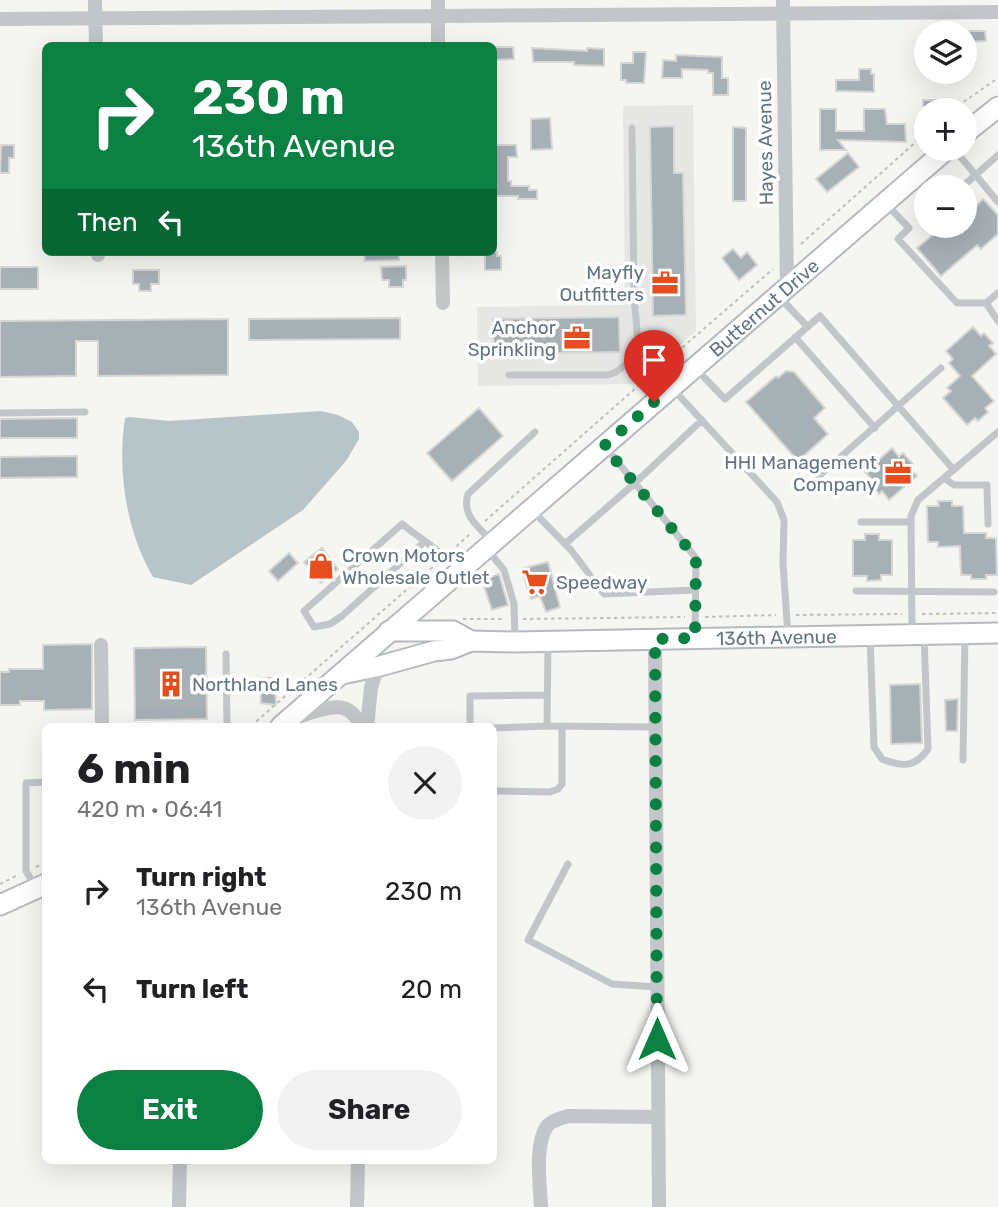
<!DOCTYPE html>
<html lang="en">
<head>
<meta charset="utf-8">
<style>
	:root { --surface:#fff; --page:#f2f2f2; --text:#202124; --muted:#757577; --accent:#0b8043 }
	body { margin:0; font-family:Rubik,sans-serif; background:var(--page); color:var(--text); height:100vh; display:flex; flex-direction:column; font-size:26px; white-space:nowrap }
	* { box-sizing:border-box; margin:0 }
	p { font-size:23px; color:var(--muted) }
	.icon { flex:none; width:38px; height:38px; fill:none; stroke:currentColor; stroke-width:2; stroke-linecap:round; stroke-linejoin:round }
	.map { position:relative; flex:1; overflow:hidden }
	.drawer { position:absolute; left:42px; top:723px; width:455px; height:441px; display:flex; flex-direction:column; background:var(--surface); border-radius:10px; box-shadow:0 7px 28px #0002 }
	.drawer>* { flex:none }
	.hud { position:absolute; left:42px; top:42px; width:455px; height:214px; border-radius:10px; box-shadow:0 7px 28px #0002; background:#0b8043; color:#fff; overflow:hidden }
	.tools { position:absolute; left:914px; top:21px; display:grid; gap:14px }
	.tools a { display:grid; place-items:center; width:63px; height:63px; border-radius:50%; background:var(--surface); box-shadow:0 7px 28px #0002; font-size:35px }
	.pin { position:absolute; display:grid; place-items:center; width:60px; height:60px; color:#fff; margin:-72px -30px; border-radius:50% 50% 50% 0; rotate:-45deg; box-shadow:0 0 7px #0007 }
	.pin .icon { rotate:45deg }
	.me { position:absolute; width:77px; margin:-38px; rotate:0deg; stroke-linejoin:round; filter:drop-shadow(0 0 5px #0008) }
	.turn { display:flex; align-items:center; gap:24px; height:147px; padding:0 35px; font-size:32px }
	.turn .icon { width:91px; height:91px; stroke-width:2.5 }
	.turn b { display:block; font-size:49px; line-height:60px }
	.then { display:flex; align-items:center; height:66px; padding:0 35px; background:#0003; gap:14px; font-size:26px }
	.round { display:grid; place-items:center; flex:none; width:74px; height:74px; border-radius:37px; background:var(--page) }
	.headline { display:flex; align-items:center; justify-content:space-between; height:119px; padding:0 35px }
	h1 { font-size:42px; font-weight:700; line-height:52px }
	.button { display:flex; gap:14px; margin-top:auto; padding:14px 35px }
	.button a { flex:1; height:80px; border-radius:42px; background:var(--accent); color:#fff; font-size:28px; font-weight:700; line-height:80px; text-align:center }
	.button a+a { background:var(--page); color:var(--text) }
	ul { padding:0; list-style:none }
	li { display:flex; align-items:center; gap:21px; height:98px; padding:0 35px }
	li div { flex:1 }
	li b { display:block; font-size:26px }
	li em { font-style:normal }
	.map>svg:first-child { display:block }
	.built { fill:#e6e7e5 }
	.water { fill:#b8c5c8 }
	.building { fill:#a7b0b5; stroke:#d6d7d4; stroke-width:2 }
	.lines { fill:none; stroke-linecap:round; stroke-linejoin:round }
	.secondary-casing { stroke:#b4babe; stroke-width:23 }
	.path { stroke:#bcbec0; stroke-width:2; stroke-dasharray:3.5 3.5; stroke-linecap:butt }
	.lane { stroke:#c2c6c9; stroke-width:7 }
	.street { stroke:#c2c6c9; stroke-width:14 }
	.secondary { stroke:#fff; stroke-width:19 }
	.route { stroke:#0b8043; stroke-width:12; stroke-dasharray:0 21.6 }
	.labels { text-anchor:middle; stroke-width:7; stroke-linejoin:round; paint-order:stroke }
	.street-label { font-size:19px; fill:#637583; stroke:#fff }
	.poi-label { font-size:19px; fill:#637583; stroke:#fff; text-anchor:end }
</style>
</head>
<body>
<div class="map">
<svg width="998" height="1207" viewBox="0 0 998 1207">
	<rect width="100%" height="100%" fill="#f5f5f1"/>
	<path class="built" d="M693 105 696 331 636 384 478 386 477 307 625 305 623 106Z"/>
	<path class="water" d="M321 411 338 415 352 422 359 432V439L346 461 303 510 191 585 153 577C126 530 117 472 125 418L130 417 169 421Z"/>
	<path class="building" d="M964 31H985L986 41 964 42Z
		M494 47H513L514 59 494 60Z
		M532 48 587 51V48L604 49V66L574 65V62H533Z
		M633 52H646L644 83H626V80H621V63H633Z
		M676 55 722 57V78H728V95H713V73H708V70L682 69V78H662L663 60 676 61Z
		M859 69H871V74H874V92L836 91V80H859Z
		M923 100H939V110H923Z
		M820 109H836V131H864V109H885L887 124H905L906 142 838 140 846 150H820Z
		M550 118 552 149 531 150V119Z
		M674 126V173H683L686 315 653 316 650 127Z
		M733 127 746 128V201H733Z
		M1 145H14V158H9V173H0Z
		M494 145H516L517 157H508V181H511V186H529V190H537V199H518V196H494Z
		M848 153 859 167 827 192 816 179Z
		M983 199 998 215V234L981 249 977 245 941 276 917 248 944 226H964V210L973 202 976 206Z
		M733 249 741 258 747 252 757 265 739 280 722 258Z
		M364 252H399V260L365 261Z
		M485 252H497V256H501V270H485Z
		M406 266V280H403V287H389V280H382L381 267Z
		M0 267H38V289H0Z
		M133 270H159V284H151V291H139V284H133Z
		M619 317 620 352 494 354 493 319Z
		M400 318V339L249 340V319Z
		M228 319V375L98 376V341H76V376L0 377V321Z
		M973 327 981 336 984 333 993 343 989 346 996 354 972 376 994 401 985 408 988 412 978 421 975 418 967 425 943 398 951 391 947 388 960 376 949 363 953 359 946 351Z
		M786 371 794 372 825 408 814 418 828 434 798 461 746 402 776 376 778 378Z
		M479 408 503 436 452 481 427 453Z
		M77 418V438H0V419Z
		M892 448 899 457 903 453 913 464 909 467 917 476 889 500 882 491 879 494 869 483 872 480 865 472Z
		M77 456V477L0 478V457Z
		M938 501H952V506H963L964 533H986V538H996L997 575H986V579H971V575H961L960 546 938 547V542H928L927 506H939Z
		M865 534H879V540H892V575H881V580L867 581V576H853V540H865Z
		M322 548 338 569 321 583 304 562Z
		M289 553 298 563 278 581 269 571Z
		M548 562 560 607 546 612 540 596 531 599 521 569Z
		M499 574 508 605 492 610 482 580Z
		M92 644V709L44 710V701H20V705H0V672H9V669H43V645Z
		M206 647 207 719 135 720 134 648Z
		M260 678H272V682H275L276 705 261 703Z
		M920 684 922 743 891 744 890 685Z
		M958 699 957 731H946L945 700Z"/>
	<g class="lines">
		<g class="secondary-casing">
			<g id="secondary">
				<path d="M964 134 998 107"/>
				<path d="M389 631H453L471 641"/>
				<path id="s1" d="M342 674 380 666 434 651 451 649 471 641 515 642 998 633"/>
				<path id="s2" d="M281 726 947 149"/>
				<path d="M0 905 46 884"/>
			</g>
		</g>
		<path class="path" d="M952 110 998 78
			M801 244 926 133
			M677 352 773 269
			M485 521 662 365
			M451 551 470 534
			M922 614 998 613
			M796 615 902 614
			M705 617 776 615
			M463 619H503
			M523 619 685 617
			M251 726 436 564
			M36 867 46 862
			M0 884 18 875"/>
		<path class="lane" d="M632 128 634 297 639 352
			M954 149 998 202
			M962 187 998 155
			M887 205 909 228 898 239 957 303H986
			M998 293 986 303 998 321
			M780 298 808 327
			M795 337 875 428
			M697 370 725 399 820 316 953 469
			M509 375H608L616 372 649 346 657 347 686 373
			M673 389 777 502 784 520 783 563 788 636
			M0 413 85 412
			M605 447 635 483 702 420
			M819 476 941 368
			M944 478 954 485H987L988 524
			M532 510 571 550 604 594 695 590
			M861 522H911
			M424 542 342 616 330 624 314 627 304 611 402 524C422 540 443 552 460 571
			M493 542C479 528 461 515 468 494L535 432
			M565 544 635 483 696 558 695 638
			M487 549 504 570 514 604 515 641
			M856 591 994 592
			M912 634 911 516 918 500 998 432
			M870 636 874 747 882 759C902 767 915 768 928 749L924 635
			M226 654 227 726
			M470 726V696L547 695
			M547 726 655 727
			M494 728 547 726 548 642
			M963 760 965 634
			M494 791 550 792 558 789 562 784V726
			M568 864 528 940 612 984 657 987
			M35 886 26 871V783L46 782"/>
		<path class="street" d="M95 0 96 46
			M438 0V46
			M783 0 787 286
			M0 19 998 12
			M98 252V255
			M442 252 443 303
			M655 639 659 1207
			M101 645 102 726
			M294 718C318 711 349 694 360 726
			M367 726 371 688 377 667
			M179 1207 180 1160
			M357 1207 358 1160
			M541 1207C540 1186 534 1142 548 1125 553 1120 561 1118 568 1116L658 1117"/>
		<use href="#secondary" class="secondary"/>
	</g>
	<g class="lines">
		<path class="route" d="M654 402 604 446 696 558 695 638 655 639 657 1039"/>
	</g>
	<defs>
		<g id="office-bare" transform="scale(2.1)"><path d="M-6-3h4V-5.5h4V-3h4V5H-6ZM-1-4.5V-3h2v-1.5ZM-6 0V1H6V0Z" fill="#e64e20" stroke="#fff" stroke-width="2.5" paint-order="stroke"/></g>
		<g id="shop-bare" transform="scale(2.1)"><path d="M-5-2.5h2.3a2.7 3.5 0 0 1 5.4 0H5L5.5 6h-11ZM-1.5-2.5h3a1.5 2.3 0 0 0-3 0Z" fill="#e64e20" stroke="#fff" stroke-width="2.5" paint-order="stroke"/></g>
		<g id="supermarket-bare" transform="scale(2.1)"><path d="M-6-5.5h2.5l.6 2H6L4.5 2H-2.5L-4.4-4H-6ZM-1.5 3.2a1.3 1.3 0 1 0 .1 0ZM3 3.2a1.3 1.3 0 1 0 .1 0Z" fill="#e64e20" stroke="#fff" stroke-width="2.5" paint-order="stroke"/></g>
		<g id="building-bare" transform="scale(2.1)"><path d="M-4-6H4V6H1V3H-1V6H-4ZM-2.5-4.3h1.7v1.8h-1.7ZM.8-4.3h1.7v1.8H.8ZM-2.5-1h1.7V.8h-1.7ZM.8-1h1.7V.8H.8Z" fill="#e64e20" stroke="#fff" stroke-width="2.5" paint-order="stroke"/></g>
	</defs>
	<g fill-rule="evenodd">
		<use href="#office-bare" x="665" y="283"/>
		<use href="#office-bare" x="577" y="338"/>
		<use href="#office-bare" x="898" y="473"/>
		<use href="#shop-bare" x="321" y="566"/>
		<use href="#supermarket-bare" x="535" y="582"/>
		<use href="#building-bare" x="171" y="684"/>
	</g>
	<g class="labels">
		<g class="street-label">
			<text transform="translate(765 143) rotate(-91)" y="7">Hayes Avenue</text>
			<text dy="7" stroke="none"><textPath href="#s2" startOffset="639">Butternut Drive</textPath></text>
			<text dy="7" stroke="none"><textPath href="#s1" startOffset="439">136th Avenue</textPath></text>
		</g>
		<g class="poi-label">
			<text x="644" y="279">Mayfly<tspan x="644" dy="22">Outfitters</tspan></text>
			<text x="556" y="334">Anchor<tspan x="556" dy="22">Sprinkling</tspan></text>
			<text x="877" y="469">HHI Management<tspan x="877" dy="22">Company</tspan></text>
			<text x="342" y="562" text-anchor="start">Crown Motors<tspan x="342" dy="22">Wholesale Outlet</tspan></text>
			<text x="556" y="589" text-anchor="start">Speedway</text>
			<text x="192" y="691" text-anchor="start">Northland Lanes</text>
		</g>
	</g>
</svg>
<div class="tools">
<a><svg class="icon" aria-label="layers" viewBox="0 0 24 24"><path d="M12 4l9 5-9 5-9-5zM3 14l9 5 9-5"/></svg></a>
<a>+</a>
<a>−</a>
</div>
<div class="pin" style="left:654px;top:402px;background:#d93025"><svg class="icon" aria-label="arrive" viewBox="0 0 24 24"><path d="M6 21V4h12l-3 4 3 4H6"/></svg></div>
<svg class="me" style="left:657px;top:1039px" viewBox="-20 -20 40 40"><path d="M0-17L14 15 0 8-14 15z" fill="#0b8043" stroke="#fff" stroke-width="4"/></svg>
<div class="hud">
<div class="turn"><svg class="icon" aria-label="right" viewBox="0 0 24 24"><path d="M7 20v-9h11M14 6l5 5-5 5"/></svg><div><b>230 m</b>136th Avenue</div></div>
<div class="then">Then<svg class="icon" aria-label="left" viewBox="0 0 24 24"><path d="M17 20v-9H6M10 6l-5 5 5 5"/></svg></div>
</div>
<section class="drawer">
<div class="headline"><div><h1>6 min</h1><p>420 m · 06:41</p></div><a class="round"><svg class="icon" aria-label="close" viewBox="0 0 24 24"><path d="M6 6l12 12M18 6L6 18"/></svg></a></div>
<ul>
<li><svg class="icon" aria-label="right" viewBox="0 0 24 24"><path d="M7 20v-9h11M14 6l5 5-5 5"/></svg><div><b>Turn right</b><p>136th Avenue</p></div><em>230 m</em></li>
<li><svg class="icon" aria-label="left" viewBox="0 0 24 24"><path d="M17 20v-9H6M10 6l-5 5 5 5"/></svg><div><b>Turn left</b></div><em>20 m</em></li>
</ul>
<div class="button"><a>Exit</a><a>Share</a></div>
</section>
</div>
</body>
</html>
